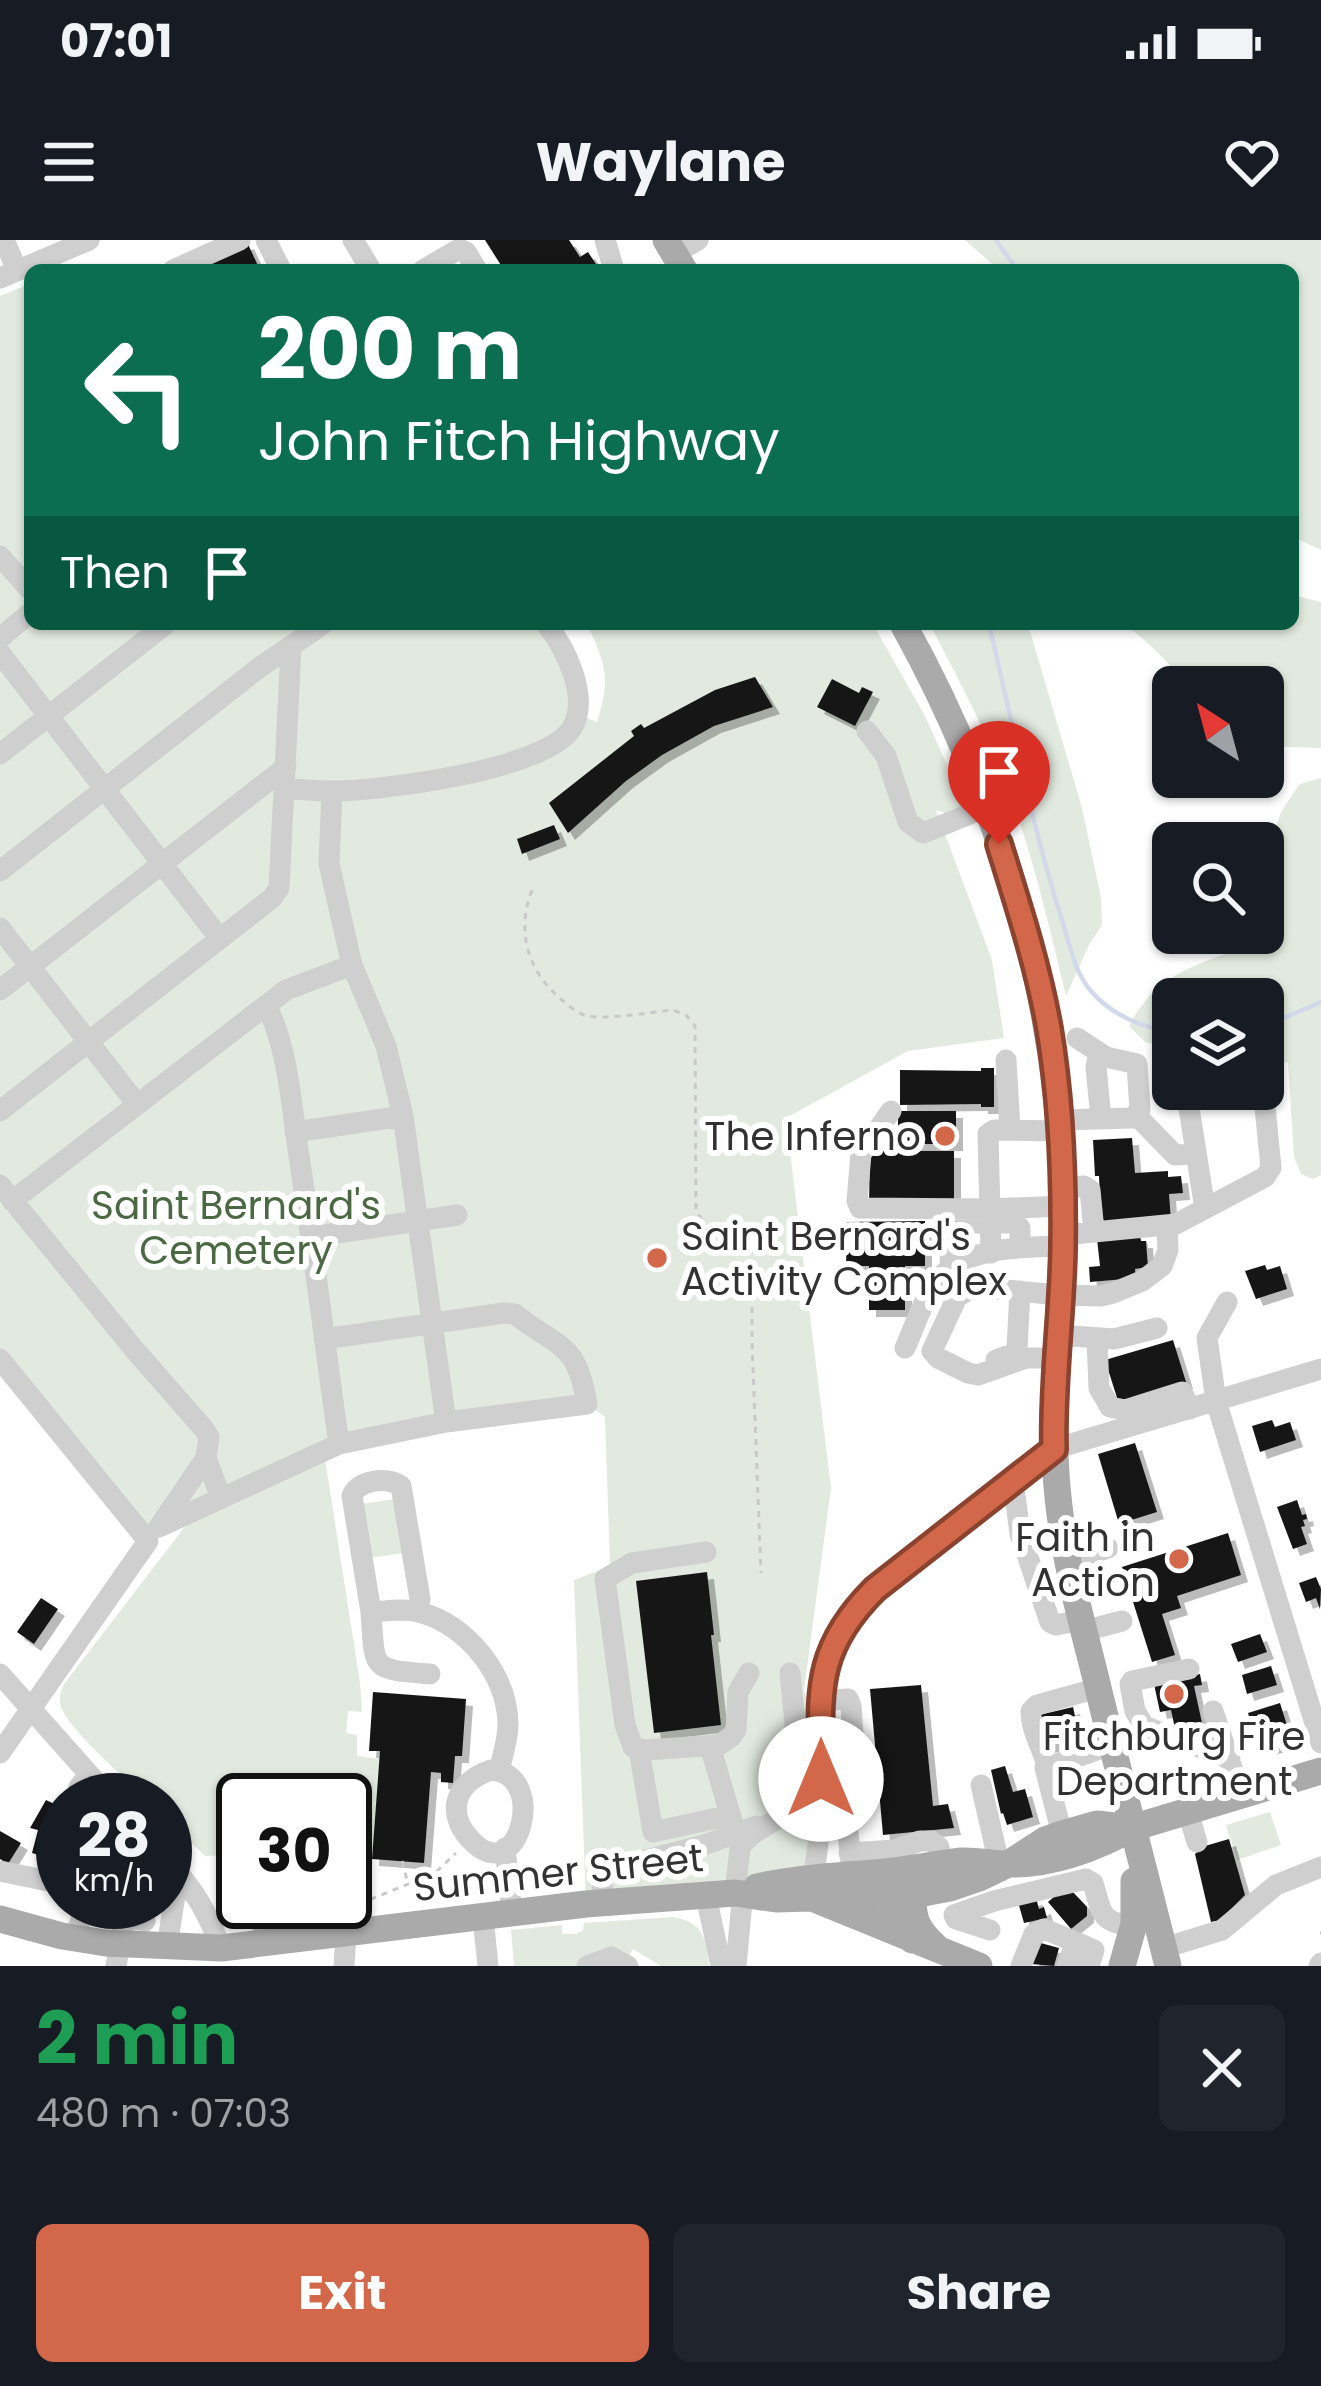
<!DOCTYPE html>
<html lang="en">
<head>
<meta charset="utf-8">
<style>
	:root { --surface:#171b24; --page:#20242c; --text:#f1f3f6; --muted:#9ea1a6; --accent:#d36749 }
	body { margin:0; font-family:Poppins,sans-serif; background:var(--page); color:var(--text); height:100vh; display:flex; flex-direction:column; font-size:45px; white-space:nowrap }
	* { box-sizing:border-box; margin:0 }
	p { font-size:39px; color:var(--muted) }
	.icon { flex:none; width:66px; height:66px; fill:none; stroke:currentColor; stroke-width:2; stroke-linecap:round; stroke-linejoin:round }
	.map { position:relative; height:1726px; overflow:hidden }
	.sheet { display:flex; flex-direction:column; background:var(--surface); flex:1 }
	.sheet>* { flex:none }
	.hud { position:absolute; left:24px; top:24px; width:1275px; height:366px; border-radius:18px; box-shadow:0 3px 9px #0004; background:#0b6e4f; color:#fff; overflow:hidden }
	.needle { width:78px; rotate:324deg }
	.controls { position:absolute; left:1152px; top:426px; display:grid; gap:24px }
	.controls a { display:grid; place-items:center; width:132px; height:132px; border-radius:18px; background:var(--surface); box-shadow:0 3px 9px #0004; font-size:60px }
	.speed { position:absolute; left:36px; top:1533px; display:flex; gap:24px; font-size:60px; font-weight:700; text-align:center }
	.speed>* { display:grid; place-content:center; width:156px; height:156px; border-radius:50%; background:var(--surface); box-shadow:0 3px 9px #0004; line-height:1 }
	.speed small { font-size:30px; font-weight:400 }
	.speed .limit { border:6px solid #111; border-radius:18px; background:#fff; color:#111 }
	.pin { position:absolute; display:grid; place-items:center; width:102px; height:102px; color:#fff; margin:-123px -51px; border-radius:50% 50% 50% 0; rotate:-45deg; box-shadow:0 0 12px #0007 }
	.pin .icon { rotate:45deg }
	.me { position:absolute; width:132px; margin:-66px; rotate:0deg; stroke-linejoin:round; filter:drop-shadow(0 0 9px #0008) }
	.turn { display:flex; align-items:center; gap:42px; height:252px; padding:0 36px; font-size:54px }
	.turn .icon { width:156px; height:156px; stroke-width:2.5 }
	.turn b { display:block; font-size:84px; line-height:102px }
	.then { display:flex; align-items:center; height:114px; padding:0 36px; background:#0003; gap:24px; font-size:45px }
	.round { display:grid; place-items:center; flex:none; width:126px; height:126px; border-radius:18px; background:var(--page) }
	.summary { display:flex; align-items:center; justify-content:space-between; height:204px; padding:0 36px }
	h1 { font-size:72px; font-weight:700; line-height:90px; color:#1e9e55 }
	.cta { display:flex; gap:24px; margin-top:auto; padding:24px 36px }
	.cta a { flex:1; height:138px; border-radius:18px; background:var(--accent); color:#fff; font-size:48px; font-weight:700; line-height:138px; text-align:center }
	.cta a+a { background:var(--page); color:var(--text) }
	.status { display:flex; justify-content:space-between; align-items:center; height:84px; padding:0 60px; background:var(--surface); direction:ltr }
	.status svg { height:33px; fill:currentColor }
	header { display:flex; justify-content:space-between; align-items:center; height:156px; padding:0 36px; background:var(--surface); font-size:54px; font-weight:700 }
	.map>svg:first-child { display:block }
	.green { fill:#e2eadf }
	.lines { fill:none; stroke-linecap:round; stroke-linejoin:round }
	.stream { stroke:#d1d9ea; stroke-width:4.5 }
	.building { fill:#191919; filter:url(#shadow) }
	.path { stroke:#c9c9c9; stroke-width:3; stroke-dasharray:6 6; stroke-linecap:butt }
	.minor { stroke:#cfcfcf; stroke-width:21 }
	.major { stroke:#aaa; stroke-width:27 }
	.route-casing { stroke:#89432f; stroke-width:30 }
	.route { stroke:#d36749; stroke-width:21 }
	.poi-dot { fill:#d36749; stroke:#fff; stroke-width:4.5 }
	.labels { text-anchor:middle; stroke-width:12; stroke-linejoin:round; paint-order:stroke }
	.poi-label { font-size:39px; fill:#323232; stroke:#fff; text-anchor:end }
	.park-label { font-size:39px; fill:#4a6943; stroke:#fff }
	.street-label { font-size:39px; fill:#323232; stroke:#fff }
</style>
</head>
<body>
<div class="status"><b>07:01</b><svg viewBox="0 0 49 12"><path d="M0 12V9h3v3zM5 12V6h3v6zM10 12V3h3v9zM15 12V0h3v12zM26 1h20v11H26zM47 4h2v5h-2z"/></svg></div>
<header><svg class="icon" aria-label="menu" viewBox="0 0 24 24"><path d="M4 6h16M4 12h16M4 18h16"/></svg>Waylane<svg class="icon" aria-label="heart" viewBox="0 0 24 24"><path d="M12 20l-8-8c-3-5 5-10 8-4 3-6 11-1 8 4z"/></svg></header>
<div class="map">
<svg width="1321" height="1726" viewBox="0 0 1321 1726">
	<defs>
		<filter id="shadow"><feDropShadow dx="7" dy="7" stdDeviation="0" flood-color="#0004"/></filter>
	</defs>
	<rect width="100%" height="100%" fill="#fff"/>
	<path class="green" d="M965 0H1321V310L1293 297V30H999Z
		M27 45 30 49V384H546L577 474 597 482C611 438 606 425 587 384H873L925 476 962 558 960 570 952 575 936 570 992 720 1004 798 908 811 786 878 831 1248 804 1450 817 1496 811 1658 586 1664 574 1340 610 1326 605 1177 587 1164 339 1204 148 1301 0 1119V56Z
		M1293 355 1321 362V508L1263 506V447H1183C1172 421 1146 402 1125 384H1293Z
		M930 384H1028L1082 568 1101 658 1102 685 1089 705 1066 756C1050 690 1035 624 1012 560 991 499 959 442 930 384Z
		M1321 538V935L1313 939 1301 934 1294 917 1288 823 1263 820V759H1173V808L1145 802 1129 786C1151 743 1179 731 1222 715 1232 711 1249 709 1257 702 1273 689 1271 609 1277 584 1280 570 1292 556 1300 544Z
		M325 1219 360 1443 362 1472 348 1471 346 1493 357 1495V1516L380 1519 372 1619 345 1623V1560H243V1614L205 1616 165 1577V1560H148C129 1541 64 1487 60 1463 59 1456 61 1451 64 1444L187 1284Z
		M395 1259 403 1313 369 1318 361 1264Z
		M1270 1572 1281 1605 1237 1620 1226 1585Z
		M673 1677C704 1682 706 1699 709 1726H661L633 1709 627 1719 579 1726H514L511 1690 562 1685V1694H576L583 1690 584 1683Z"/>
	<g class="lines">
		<path class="stream" d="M996 0 1017 30
			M989 384C1013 484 1031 585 1063 683 1070 706 1075 733 1091 751 1111 775 1143 788 1173 792
			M1263 787 1321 762"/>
	</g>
	<path class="building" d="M485 0H569L580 17 588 12 600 30H504Z
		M247 2 260 30H202L199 23Z
		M755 437 773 467 714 486 662 515 626 541 568 593 549 563 634 496 631 491 641 484 644 488 715 450Z
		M832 439 859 453 862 447 873 452 855 486 817 467Z
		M554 585 560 599 522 614 517 599Z
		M981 828H994V867H981V864L900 865V830L981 831Z
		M898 871H956V904H898Z
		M1132 898 1135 933 1168 931V937L1181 936 1183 953 1169 954 1171 981 1101 986 1099 936H1095L1093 900Z
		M870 911H954V963H869Z
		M925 981V1026H905V1070H869V1026H846L847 982Z
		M1140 995 1141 1001H1146L1148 1027 1135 1029 1136 1038 1090 1042 1089 1027 1100 1026 1097 999Z
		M1265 1025 1267 1030 1280 1026 1287 1049 1256 1059 1245 1031Z
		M1173 1100 1186 1142 1119 1164 1105 1120Z
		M1272 1180 1275 1187 1290 1182 1296 1200 1260 1212 1252 1186Z
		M1135 1203 1157 1272 1125 1282 1126 1285 1120 1287 1098 1214Z
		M1297 1260 1302 1275 1306 1274 1307 1279 1303 1280 1305 1286 1301 1287 1307 1304 1293 1309 1277 1267Z
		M1228 1293 1241 1335 1177 1356 1181 1368 1162 1374 1175 1415 1152 1422 1122 1327Z
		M707 1332 714 1395H711L721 1485 654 1493 636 1341Z
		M1316 1337 1321 1349 1320 1369 1316 1358 1306 1362 1299 1343Z
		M41 1358 58 1369 34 1404 17 1392Z
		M1260 1394 1267 1412 1238 1422 1231 1404Z
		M1271 1426 1277 1445 1247 1454 1242 1435Z
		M1200 1434 1202 1445 1194 1446 1202 1483 1194 1485 1196 1494 1177 1498 1171 1470 1160 1472 1154 1444Z
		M921 1445 933 1566 948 1564 954 1588 883 1595 870 1449Z
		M373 1452 466 1459 462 1516H455L453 1543 441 1542V1533L431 1532 424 1623 372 1619 380 1511H369Z
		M1280 1463 1290 1495 1286 1502 1266 1509 1257 1502 1248 1473Z
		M1073 1467 1080 1499 1046 1506 1039 1475Z
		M1005 1526 1013 1552 1025 1549 1033 1577 1007 1585 1003 1573 1001 1574 991 1530Z
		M46 1560 63 1568V1573L53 1594 63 1596V1622L32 1613 38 1590 30 1588Z
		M0 1591 21 1603 8 1624 0 1619Z
		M1229 1599 1245 1655 1220 1680 1211 1682 1195 1614 1205 1606Z
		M1064 1648 1071 1650 1087 1667V1676L1071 1689 1048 1662Z
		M1036 1658 1039 1669 1044 1667 1047 1678 1024 1683 1018 1662Z
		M261 1662 262 1686 246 1687 245 1663Z
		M266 1662H286L288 1683 268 1684Z
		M1037 1702 1059 1708 1054 1726 1031 1724Z"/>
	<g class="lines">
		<path class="path" d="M532 650C516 692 527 731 563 761 570 767 577 773 587 776 607 780 651 772 673 770L686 775 695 786 696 971 706 985 744 1005 752 1022V1103L761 1333
			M402 1621 407 1640
			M337 1673 435 1633 456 1613
			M1320 1693H1321"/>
		<path class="minor" d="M4 0 17 30
			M266 0 281 30
			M353 0 371 30
			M605 0 614 30
			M674 14 698 0
			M173 30 240 0
			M423 30 459 9 466 12 477 30
			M0 38 89 0
			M0 316 30 350
			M0 398 30 373
			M0 413 220 699
			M867 491 886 516 908 582 923 593 987 567
			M0 514 166 384
			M285 549C300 549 316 551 332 551 380 551 546 530 572 488 590 458 566 408 546 384
			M332 551 329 624 352 725 386 806 403 876 446 1182
			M0 631 260 427 323 384
			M0 688 136 863
			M0 750 286 527
			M266 765C288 808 291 862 298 909 313 1007 325 1106 339 1204
			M1099 813 1096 827 1101 879
			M1006 820 1010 890
			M1186 849 1205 969
			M0 871 272 658 279 648 291 408
			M891 871 861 914 857 961 860 968 989 969 1063 966
			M1136 875 1175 915 1196 914
			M1059 880 1132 878 1140 870 1137 824 1106 817 1077 798
			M295 892 403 876
			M0 945 134 1109 203 1188 209 1197 206 1218 221 1258
			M1063 948 1084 946 1090 950 1094 991
			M12 961 286 750 352 725
			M1063 995 1176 984 1265 937 1271 928 1263 847
			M311 997 457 975
			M991 1013 988 894 994 890 1060 891
			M950 1029 951 990 958 983H1016L1020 988V1008
			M1227 1062 1207 1098 1216 1161 1321 1503
			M1058 1095 1114 1099 1157 1088
			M1097 1099 1099 1148 1110 1167 1125 1170 1182 1152 1190 1169
			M905 1108C915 1086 923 1059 938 1040 965 1006 1024 1007 1063 1006
			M1056 1118H1026L978 1135 968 1133 938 1118 932 1111 957 1057 973 1047 1060 1055 1101 1056 1113 1053 1142 1041 1162 1026 1168 1010 1167 986
			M0 1119 148 1301 0 1513
			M996 1120 1013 1114 1017 1108 1020 1051
			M1013 1240 1020 1294 1050 1382 1056 1385 1081 1380
			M159 1287 339 1204 446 1182 587 1164C576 1100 560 1110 515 1074L504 1073 324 1099
			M159 1287 206 1218
			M706 1312 632 1323 605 1339 625 1485 633 1507 646 1510 719 1505 732 1496 736 1490 738 1452 749 1433
			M1068 1321 1108 1308
			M371 1372C375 1431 370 1429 430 1434
			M418 1372 420 1359 401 1246C388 1236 357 1240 352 1256L371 1372C387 1371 404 1368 419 1372 467 1385 507 1434 508 1484 508 1499 503 1515 499 1530
			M1084 1391 1122 1381
			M1189 1429 1132 1441 1130 1444 1135 1471 1144 1486 1230 1519
			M0 1434 112 1560
			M821 1461 848 1459 851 1466 857 1551 847 1582 852 1634
			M1213 1471 1241 1555
			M710 1506 733 1584
			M639 1509 653 1592 731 1575
			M1047 1526C1042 1507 1031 1491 1031 1471L1037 1465 1098 1448
			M491 1530C548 1533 520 1645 475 1604 444 1576 453 1543 491 1530Z
			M981 1545 1000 1628
			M75 1560 79 1547 89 1535
			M1188 1572 1197 1602
			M1062 1594 1045 1528 1111 1505
			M505 1608 512 1673
			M849 1613 895 1610 920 1601H931L939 1607 942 1624
			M165 1620C193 1645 208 1674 221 1708
			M0 1631 63 1644
			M812 1652C815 1624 820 1596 821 1567 825 1473 800 1425 875 1349L1054 1209 1321 1129
			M735 1653 740 1608C752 1587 778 1585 791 1566 805 1545 792 1461 790 1433
			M706 1656 721 1726
			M603 1663 602 1639 611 1629 704 1605 756 1586
			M483 1677 488 1726
			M990 1690 956 1679 954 1675 994 1661 1086 1639 1093 1643C1103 1676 1098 1679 1134 1688
			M74 1698 88 1662
			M1076 1702 1094 1710 1089 1726
			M167 1707 176 1649 168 1628
			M1164 1708 1222 1690 1276 1645 1321 1627
			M116 1726 124 1682 132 1678 145 1681
			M344 1726 346 1695
			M587 1726 611 1717 628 1726
			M736 1726 743 1651
			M1021 1726 1034 1694 1044 1689 1076 1702 1067 1726
			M1319 1726 1321 1723"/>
		<path class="major" d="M666 0 684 30
			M903 384C998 555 1057 751 1063 948 1065 1051 1047 1153 1058 1257 1064 1317 1080 1376 1095 1435 1118 1532 1144 1629 1168 1726
			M887 1640 893 1677 912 1700
			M912 1641C914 1674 910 1683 936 1707
			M757 1647C800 1637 842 1636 886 1632 911 1629 936 1624 961 1621 977 1620 991 1624 1007 1624 1050 1625 1095 1609 1132 1588L1321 1531
			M817 1660 979 1726
			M0 1679 62 1696 106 1703 221 1708 586 1664 735 1653 776 1659 913 1655 950 1648 979 1638 1008 1624 1045 1600 1062 1594 1097 1584 1132 1588
			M1122 1726 1134 1684V1641"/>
	</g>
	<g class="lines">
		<g class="route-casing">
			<path id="route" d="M821 1539C821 1456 811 1413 875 1349L1054 1209C1052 1142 1062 1075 1063 1008 1064 936 1061 861 1049 789 1038 726 1018 665 999 604"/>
		</g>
		<use href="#route" class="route"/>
	</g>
	<g class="poi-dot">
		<circle cx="945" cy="896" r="12"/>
		<circle cx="657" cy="1018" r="12"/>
		<circle cx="1179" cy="1319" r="12"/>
		<circle cx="1174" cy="1454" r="12"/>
	</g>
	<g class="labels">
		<g class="poi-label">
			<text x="921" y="910">The Inferno</text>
			<text x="681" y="1010" text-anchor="start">Saint Bernard's<tspan x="681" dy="45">Activity Complex</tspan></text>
			<text x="1155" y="1311">Faith in<tspan x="1155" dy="45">Action</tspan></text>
			<text x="1174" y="1510" text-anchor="middle">Fitchburg Fire<tspan x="1174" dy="45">Department</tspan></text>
		</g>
		<g class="park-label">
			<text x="236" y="979">Saint Bernard's<tspan x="236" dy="45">Cemetery</tspan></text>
		</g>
		<g class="street-label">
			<text transform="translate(558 1632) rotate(-6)" y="14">Summer Street</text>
		</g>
	</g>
</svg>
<div class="controls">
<a><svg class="needle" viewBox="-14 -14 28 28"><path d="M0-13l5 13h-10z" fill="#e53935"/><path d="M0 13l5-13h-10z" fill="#9ea1a6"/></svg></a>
<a><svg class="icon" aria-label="search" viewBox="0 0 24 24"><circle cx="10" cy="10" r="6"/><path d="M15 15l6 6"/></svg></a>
<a><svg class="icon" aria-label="layers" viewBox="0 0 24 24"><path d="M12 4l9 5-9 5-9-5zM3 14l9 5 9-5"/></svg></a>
</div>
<div class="speed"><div>28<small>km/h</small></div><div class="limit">30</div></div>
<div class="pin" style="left:999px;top:604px;background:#d93025"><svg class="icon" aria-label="arrive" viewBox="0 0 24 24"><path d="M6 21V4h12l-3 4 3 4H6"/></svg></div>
<svg class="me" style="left:821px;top:1539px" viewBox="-20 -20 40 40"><circle r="19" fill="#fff"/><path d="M0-13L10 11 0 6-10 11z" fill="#d36749"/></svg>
<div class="hud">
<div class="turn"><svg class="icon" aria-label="left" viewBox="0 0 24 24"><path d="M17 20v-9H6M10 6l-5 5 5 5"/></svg><div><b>200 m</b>John Fitch Highway</div></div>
<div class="then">Then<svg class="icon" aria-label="arrive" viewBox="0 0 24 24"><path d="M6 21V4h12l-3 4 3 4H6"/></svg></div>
</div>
</div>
<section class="sheet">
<div class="summary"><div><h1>2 min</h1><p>480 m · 07:03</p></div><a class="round"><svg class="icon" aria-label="close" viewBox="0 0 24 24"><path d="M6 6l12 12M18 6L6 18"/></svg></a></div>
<div class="cta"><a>Exit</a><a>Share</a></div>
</section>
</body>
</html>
